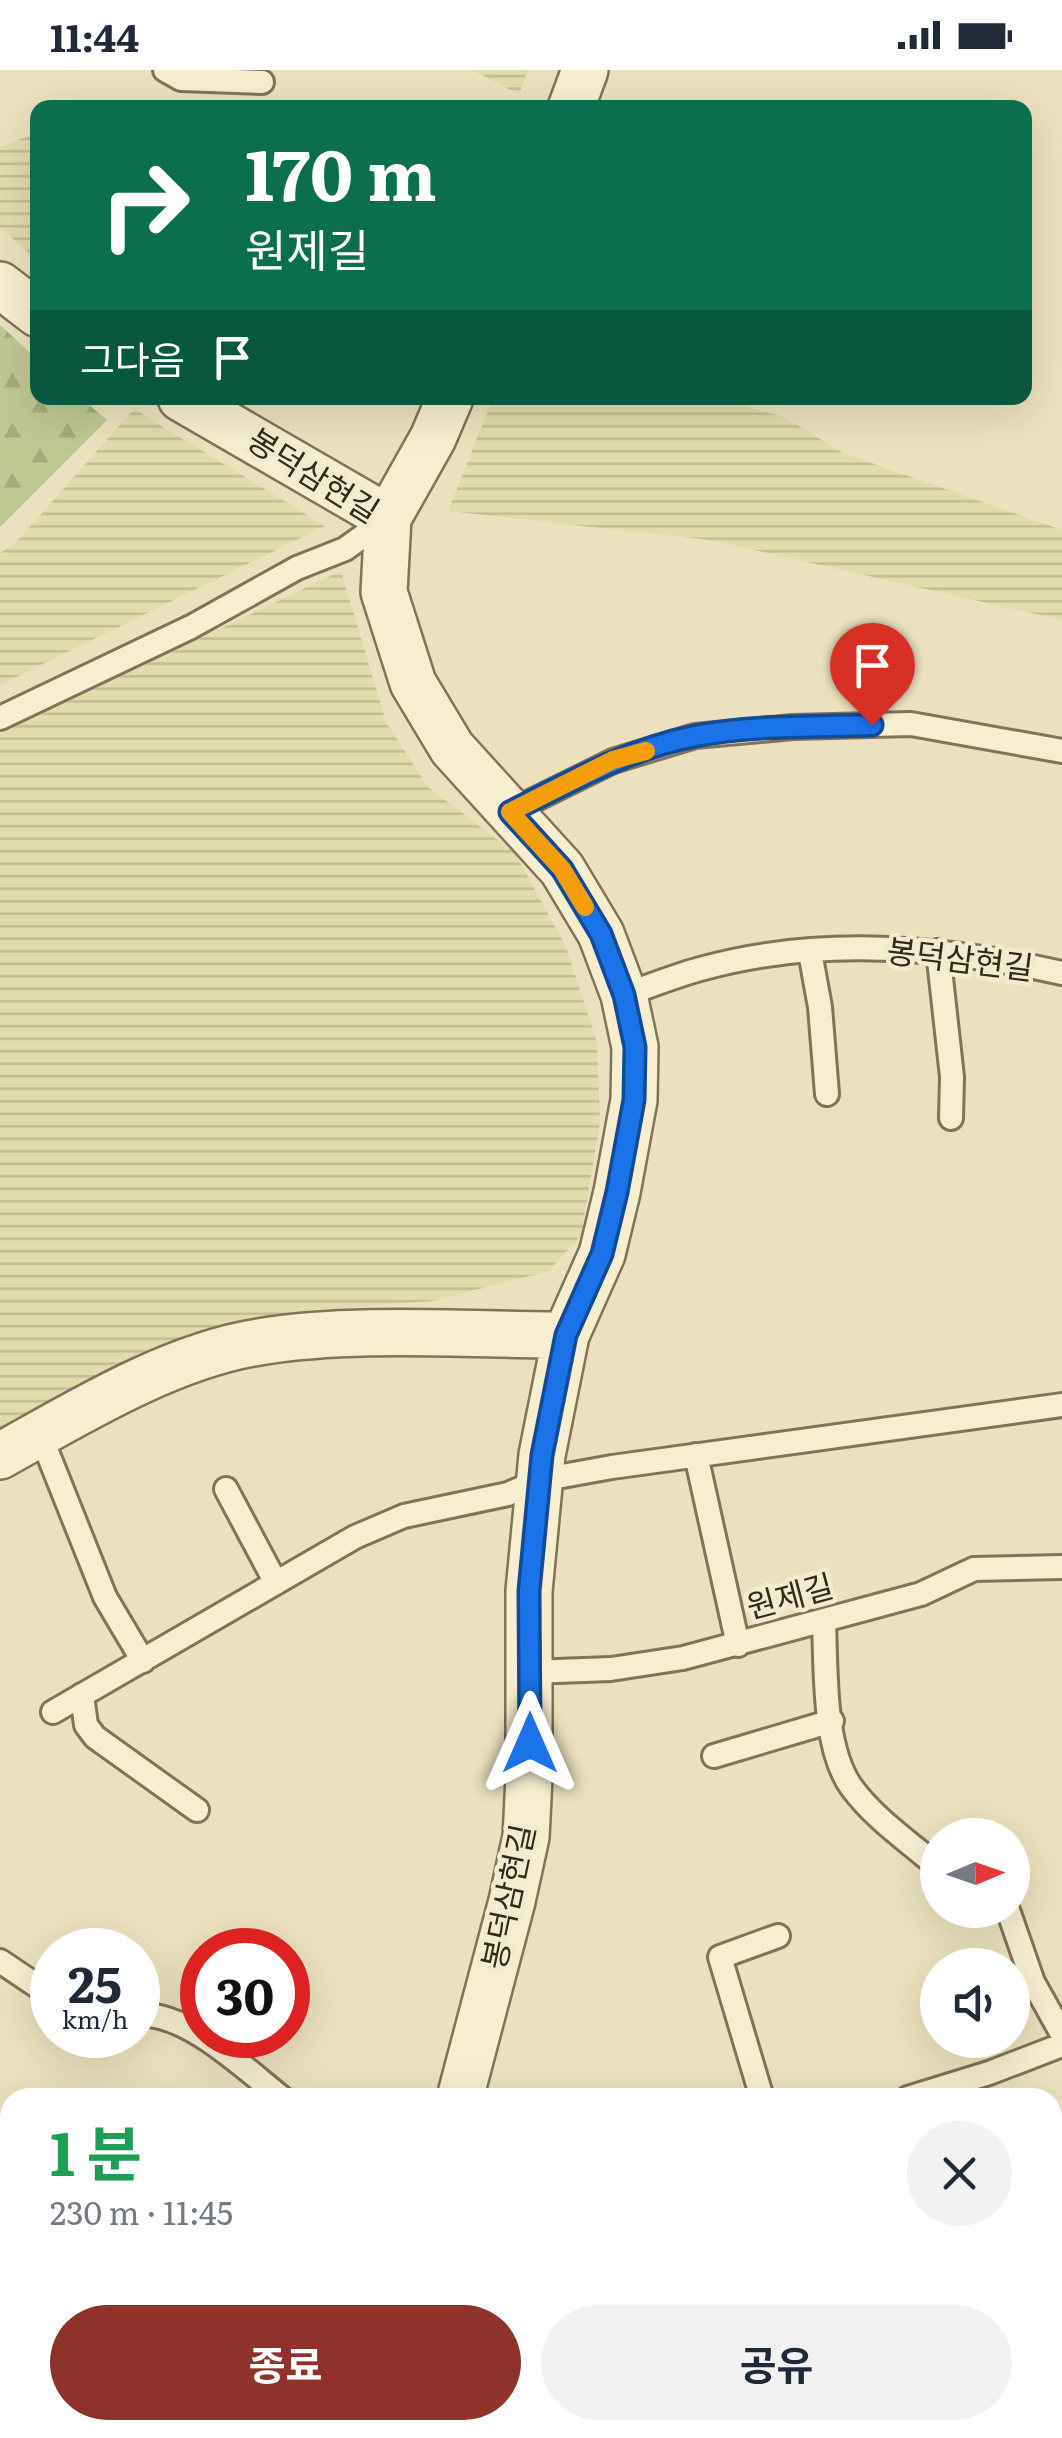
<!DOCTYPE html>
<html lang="ko">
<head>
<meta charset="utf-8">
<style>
	:root { --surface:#fff; --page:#f2f2f3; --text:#1f2937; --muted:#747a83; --accent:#8e322b }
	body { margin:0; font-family:Literata,"Noto Sans KR",serif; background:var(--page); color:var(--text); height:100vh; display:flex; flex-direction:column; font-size:38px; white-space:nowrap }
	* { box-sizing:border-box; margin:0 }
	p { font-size:32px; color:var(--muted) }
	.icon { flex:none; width:55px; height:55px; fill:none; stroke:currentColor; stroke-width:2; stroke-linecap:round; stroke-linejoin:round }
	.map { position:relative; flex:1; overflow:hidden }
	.side { position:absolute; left:0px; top:2018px; width:1062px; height:352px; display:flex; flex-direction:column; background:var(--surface); border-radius:30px 30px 0 0; box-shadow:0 10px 40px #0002 }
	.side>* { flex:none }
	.top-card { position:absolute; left:30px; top:30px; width:1002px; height:305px; border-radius:20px; box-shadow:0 10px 40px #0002; background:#0b6e4f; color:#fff; overflow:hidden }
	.needle { width:65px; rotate:88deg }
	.controls { position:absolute; left:920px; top:1748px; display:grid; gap:20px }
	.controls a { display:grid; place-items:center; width:110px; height:110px; border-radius:50%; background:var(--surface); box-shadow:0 10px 40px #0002; font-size:50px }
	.speed { position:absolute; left:30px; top:1858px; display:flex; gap:20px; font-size:50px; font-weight:700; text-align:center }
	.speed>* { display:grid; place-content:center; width:130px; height:130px; border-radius:50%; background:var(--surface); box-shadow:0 10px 40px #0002; line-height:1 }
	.speed small { font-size:25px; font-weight:400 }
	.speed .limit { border:15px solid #d22; background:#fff; color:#111 }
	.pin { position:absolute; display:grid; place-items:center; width:85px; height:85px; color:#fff; margin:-102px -42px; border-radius:50% 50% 50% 0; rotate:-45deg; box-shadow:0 0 10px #0007 }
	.pin .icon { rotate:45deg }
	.me { position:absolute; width:110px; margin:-55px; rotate:0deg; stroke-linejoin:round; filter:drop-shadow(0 0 8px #0008) }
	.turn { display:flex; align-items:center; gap:35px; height:210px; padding:0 50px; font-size:45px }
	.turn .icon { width:130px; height:130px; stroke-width:2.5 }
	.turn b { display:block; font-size:70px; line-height:85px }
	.then { display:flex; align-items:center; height:95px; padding:0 50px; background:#0003; gap:20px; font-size:38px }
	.round { display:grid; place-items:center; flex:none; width:105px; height:105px; border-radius:52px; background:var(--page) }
	.overview { display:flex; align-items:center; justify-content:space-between; height:170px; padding:0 50px }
	h1 { font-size:60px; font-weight:700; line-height:75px; color:#1e9e55 }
	.primary-button { display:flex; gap:20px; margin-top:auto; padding:20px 50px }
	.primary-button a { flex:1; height:115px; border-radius:60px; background:var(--accent); color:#fff; font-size:40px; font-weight:700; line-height:115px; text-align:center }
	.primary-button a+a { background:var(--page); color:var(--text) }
	.status { display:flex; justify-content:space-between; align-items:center; height:70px; padding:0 50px; background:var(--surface); direction:ltr }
	.status svg { height:28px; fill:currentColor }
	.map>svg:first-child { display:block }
	.farmland { fill:url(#farmland-rules) }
	.forest { fill:url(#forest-firs) }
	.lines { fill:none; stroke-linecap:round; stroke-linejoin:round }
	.lane-casing { stroke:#827258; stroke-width:28 }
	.street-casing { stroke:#827258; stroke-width:50 }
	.lane { stroke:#f7eed0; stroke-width:22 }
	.street { stroke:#f7eed0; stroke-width:45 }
	.route-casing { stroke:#114b97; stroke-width:25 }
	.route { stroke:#1a73e8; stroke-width:18 }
	.slow { stroke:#f59e0b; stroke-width:18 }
	.labels { text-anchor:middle; stroke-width:9; stroke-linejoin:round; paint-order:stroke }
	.street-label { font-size:32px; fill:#32281c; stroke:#f3ebcd }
</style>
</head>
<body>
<div class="status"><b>11:44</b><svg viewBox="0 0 49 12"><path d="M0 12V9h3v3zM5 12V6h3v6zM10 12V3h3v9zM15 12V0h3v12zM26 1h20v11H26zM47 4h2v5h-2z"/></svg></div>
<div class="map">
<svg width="1062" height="2368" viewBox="0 0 1062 2368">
	<defs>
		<pattern id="farmland-rules" width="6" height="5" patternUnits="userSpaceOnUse" patternTransform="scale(2.5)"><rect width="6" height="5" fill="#e0dcac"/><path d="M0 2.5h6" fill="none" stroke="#c1bd93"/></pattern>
		<pattern id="forest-firs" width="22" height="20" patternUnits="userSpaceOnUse" patternTransform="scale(2.5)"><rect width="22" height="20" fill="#bec893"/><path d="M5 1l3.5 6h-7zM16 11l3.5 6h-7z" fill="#a4ac7e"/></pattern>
	</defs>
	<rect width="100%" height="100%" fill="#ebe1be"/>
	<path class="farmland" d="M472 0H528L519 24Z
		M37 63H38L37 191 0 157V77Z
		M493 328H716L784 347 843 383 1062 460V550L710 470 448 441Z
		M134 339 325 456 0 615V483L13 476Z
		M341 501 386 652 428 717 515 783 566 877 597 972 600 1053 581 1165 549 1201 432 1231 310 1240 138 1290 0 1367V664Z
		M1062 2050V2368H934L950 2360H1052V2054Z"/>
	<path class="forest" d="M0 255 37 289 38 328H81L107 350 0 457Z"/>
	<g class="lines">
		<g class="lane-casing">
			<path id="lane" d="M165 0 181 9 262 12
				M0 648 191 557 297 498 345 479 387 449
				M510 742 613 691 695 666 793 657 911 654 1062 681
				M938 881 952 1007 951 1048
				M810 882 820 937 827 1024
				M624 925C650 916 677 905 704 898 821 866 945 877 1062 903
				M40 1364 105 1527 143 1591
				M696 1385 738 1575
				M226 1419 276 1513
				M824 1552C826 1600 823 1679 852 1718 875 1749 909 1772 938 1797
				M530 1602 611 1599 683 1588 921 1524 974 1499 1062 1497
				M82 1625 86 1655 95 1667 197 1740
				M53 1642 355 1467 404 1446 508 1424 540 1410 612 1397 1062 1335
				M714 1686 832 1651
				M1008 1840 1033 1912 1062 1964
				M0 1891 52 1926
				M138 1945C186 1941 245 1999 282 2028
				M762 2028 720 1887 778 1866
				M908 2028 989 2003 1062 1975"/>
		</g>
		<g class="street-casing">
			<path id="street" d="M571 38 585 0
				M0 215 38 244
				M181 328 388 448 384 522 413 613 452 678 562 799 601 864 624 925 635 977 634 1030 617 1122 602 1184 566 1265 542 1385 529 1521V1708L526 1767 512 1831 460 2028
				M388 448 433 368 450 328
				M0 1386C77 1343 170 1286 259 1272 354 1256 469 1265 566 1265
				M392 2368 393 2360"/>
		</g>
		<use href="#lane" class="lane"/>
		<use href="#street" class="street"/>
	</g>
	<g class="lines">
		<g class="route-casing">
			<path id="route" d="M530 1673 529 1521 542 1385 566 1265 602 1184 617 1122 634 1030 635 977 624 925 601 864 562 799 510 742C569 712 629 679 695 666 752 655 814 657 872 655"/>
		</g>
		<use href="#route" class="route"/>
		<path class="slow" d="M585 837 562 799 510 742 613 690 646 681"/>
	</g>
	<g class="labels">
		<g class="street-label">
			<text transform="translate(313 406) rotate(32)" y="11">봉덕삼현길</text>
			<text transform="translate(960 890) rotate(7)" y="11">봉덕삼현길</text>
			<text transform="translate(790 1527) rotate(-15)" y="11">원제길</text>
			<text transform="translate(509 1827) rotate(-78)" y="11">봉덕삼현길</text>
		</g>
	</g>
</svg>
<div class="controls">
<a><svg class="needle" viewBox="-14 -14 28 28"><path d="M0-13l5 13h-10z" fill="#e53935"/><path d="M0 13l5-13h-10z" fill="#747a83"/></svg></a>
<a><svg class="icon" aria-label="sound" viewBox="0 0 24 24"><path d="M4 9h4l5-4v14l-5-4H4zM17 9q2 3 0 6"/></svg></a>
</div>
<div class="speed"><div>25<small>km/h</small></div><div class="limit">30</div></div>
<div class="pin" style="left:872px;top:655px;background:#d93025"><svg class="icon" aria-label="arrive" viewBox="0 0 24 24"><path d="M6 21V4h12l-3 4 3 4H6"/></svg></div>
<svg class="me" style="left:530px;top:1673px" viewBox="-20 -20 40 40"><path d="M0-17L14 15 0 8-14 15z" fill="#1a73e8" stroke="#fff" stroke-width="4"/></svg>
<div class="top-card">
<div class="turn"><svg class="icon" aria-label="right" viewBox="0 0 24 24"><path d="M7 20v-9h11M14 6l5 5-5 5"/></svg><div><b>170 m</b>원제길</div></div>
<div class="then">그다음<svg class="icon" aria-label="arrive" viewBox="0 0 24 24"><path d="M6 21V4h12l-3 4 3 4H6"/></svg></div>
</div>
<section class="side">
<div class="overview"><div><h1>1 분</h1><p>230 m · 11:45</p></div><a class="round"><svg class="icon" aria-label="close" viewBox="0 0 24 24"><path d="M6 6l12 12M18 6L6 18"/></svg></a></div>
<div class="primary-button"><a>종료</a><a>공유</a></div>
</section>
</div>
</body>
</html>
